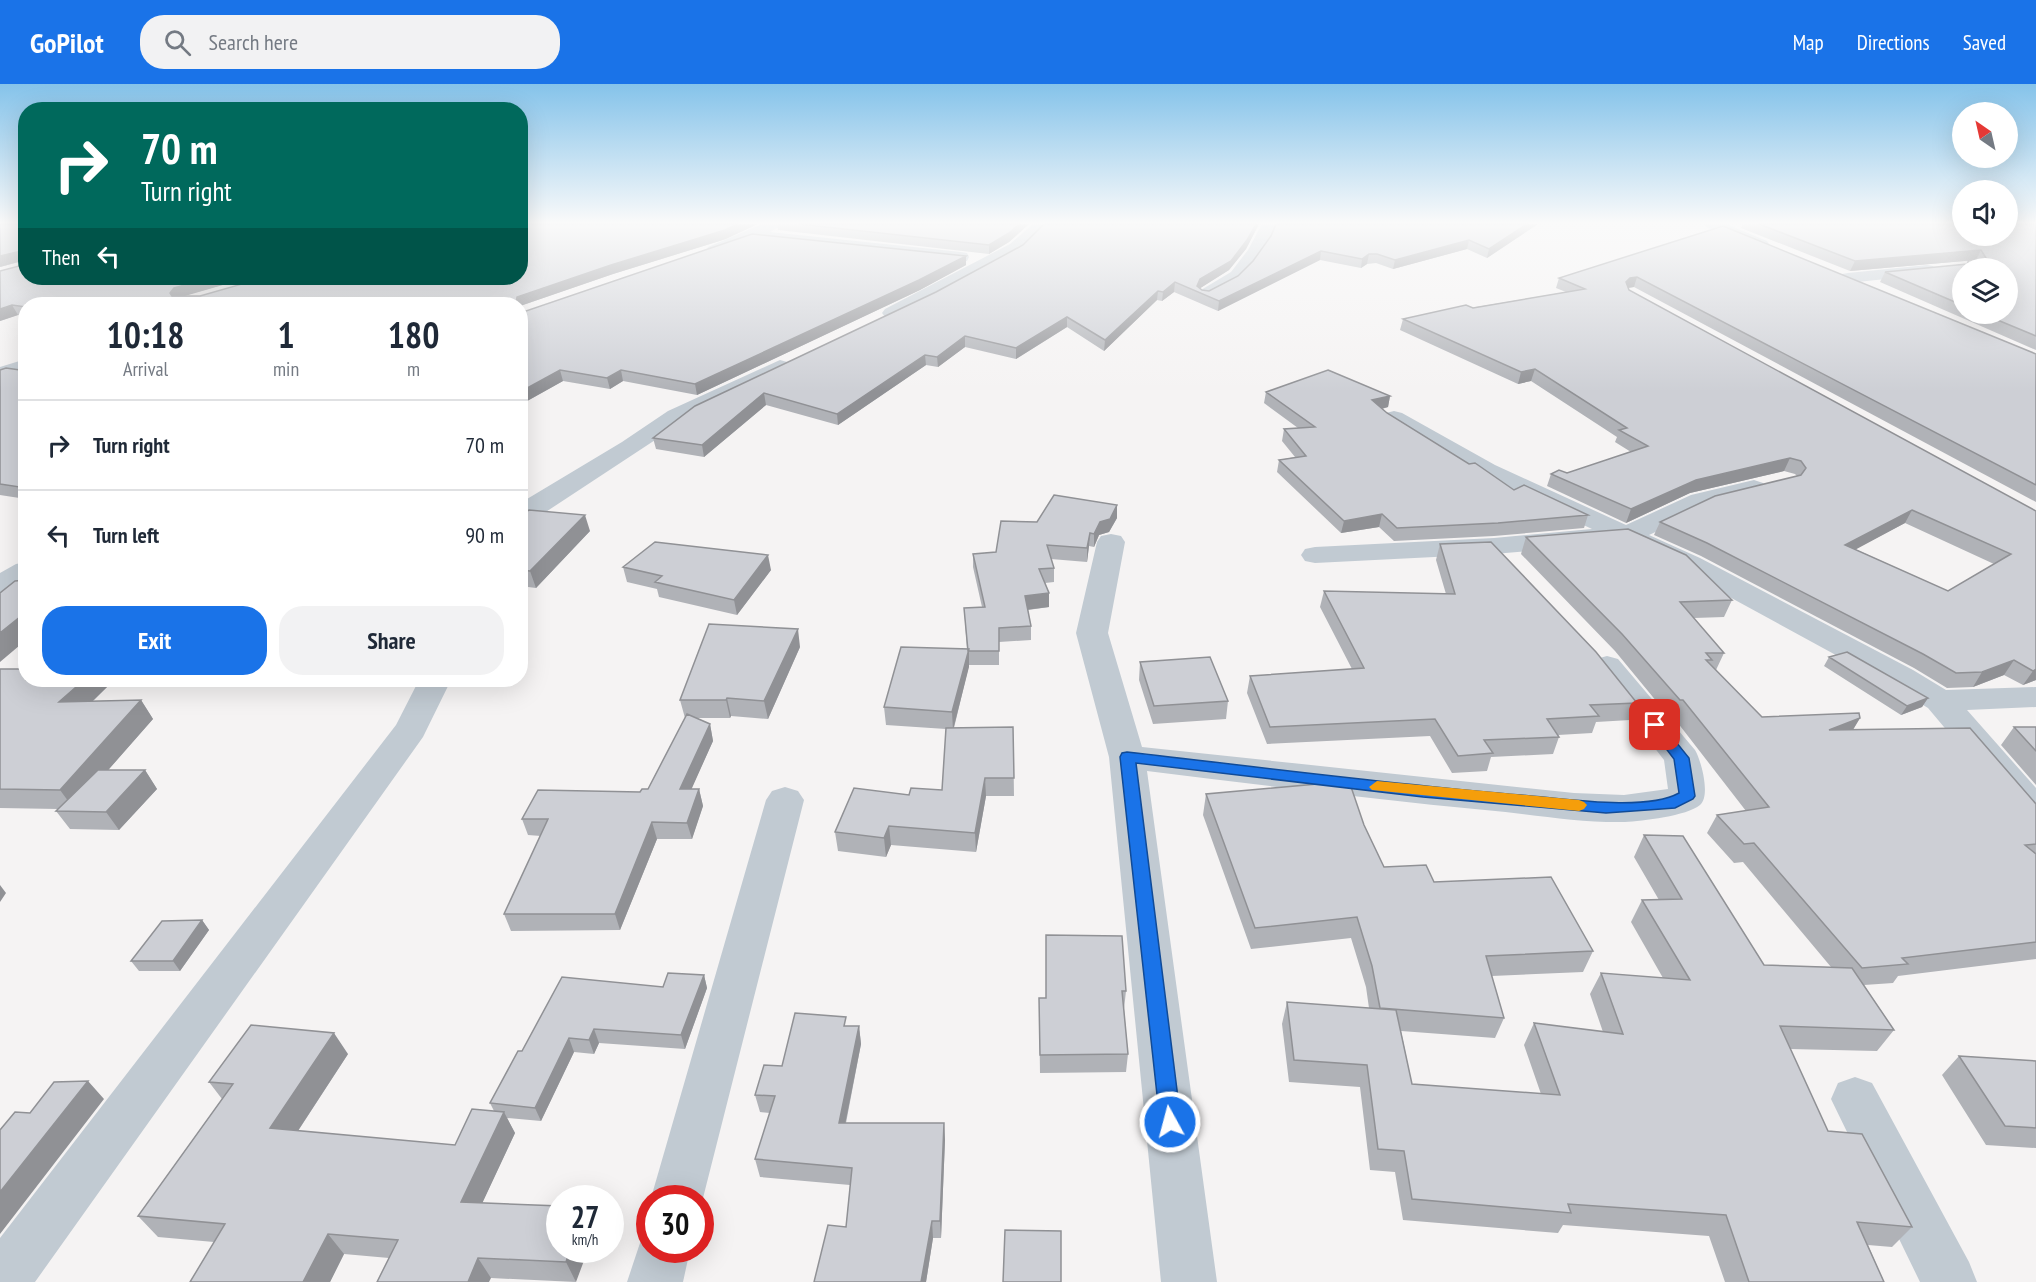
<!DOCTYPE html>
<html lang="en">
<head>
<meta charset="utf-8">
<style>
	:root { --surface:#fff; --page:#f2f2f3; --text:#1f2937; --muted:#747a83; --line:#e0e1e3; --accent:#1a73e8 }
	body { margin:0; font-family:"PT Sans Narrow",sans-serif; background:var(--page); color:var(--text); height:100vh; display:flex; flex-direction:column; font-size:22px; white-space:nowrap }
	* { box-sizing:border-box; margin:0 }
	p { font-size:20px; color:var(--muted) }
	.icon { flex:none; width:33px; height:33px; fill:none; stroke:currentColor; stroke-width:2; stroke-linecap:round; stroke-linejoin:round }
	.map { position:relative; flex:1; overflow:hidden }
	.sheet { position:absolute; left:18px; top:213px; width:510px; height:390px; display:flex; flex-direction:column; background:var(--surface); border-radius:24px; box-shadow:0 6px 24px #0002 }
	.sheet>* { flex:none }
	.banner { position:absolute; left:18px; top:18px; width:510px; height:183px; border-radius:24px; box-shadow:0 6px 24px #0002; background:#00695c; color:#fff; overflow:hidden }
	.needle { width:39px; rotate:326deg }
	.fabs { position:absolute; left:1952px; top:18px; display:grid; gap:12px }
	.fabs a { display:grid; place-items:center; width:66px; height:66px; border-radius:50%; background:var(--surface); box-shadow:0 6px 24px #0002; font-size:30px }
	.speed { position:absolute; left:546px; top:1101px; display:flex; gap:12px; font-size:30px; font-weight:700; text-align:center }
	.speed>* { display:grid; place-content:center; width:78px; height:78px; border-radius:50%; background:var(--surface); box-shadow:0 6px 24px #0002; line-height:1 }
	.speed small { font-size:15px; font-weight:400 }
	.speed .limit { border:9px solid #d22; background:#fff; color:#111 }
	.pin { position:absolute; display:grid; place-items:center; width:51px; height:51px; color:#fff; margin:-26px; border-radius:12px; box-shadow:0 3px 9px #0006 }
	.me { position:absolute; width:66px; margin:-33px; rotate:353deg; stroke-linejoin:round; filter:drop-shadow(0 0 4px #0008) }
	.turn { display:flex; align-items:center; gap:21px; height:126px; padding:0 24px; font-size:27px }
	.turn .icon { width:78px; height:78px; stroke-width:2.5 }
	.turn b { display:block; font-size:42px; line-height:51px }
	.then { display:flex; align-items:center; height:57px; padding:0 24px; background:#0003; gap:12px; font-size:22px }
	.eta { display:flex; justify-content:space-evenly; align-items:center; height:102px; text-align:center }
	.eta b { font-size:36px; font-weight:600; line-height:42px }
	.button { display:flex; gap:12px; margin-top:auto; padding:12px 24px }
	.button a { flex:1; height:69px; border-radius:24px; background:var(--accent); color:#fff; font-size:24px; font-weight:600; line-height:69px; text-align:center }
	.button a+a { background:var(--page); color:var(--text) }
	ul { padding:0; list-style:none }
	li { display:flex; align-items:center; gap:18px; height:90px; padding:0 24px; border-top:2px solid var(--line) }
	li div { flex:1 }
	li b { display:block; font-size:22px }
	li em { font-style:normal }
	header { display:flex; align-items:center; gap:36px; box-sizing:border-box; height:84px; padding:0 30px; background:var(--accent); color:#fff }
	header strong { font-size:28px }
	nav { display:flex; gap:33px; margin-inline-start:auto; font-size:21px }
	.search { width:420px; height:54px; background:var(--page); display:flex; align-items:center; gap:15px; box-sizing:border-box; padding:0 21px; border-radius:24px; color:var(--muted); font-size:22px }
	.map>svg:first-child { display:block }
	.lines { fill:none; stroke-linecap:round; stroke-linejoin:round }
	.street { fill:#c1cad2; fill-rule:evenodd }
	.wall { fill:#b0b2b7; fill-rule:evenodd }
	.shaded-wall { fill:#909195 }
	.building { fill:#cdcfd5; stroke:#909195; stroke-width:1.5; fill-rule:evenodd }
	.route { fill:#1a73e8; stroke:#114b97; stroke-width:1.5 }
	.slow { fill:#f59e0b }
</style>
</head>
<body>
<header>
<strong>GoPilot</strong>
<div class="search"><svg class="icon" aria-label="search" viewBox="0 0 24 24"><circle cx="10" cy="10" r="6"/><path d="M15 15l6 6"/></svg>Search here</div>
<nav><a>Map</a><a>Directions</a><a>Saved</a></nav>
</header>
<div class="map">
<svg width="2036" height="1198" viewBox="0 0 2036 1198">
	<rect width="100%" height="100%" fill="#f5f3f3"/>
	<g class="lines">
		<path class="street" d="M762 140H784L770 148 961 168 967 169 969 173 967 177 961 178 751 157 714 172 706 167 708 163Z
			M1033 140H1050L1022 168 899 233H885L882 229 885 225 1010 160Z
			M1262 140H1278C1264 167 1253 190 1226 206 1217 211 1211 217 1201 214L1198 210 1201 206 1231 188 1248 166Z
			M1704 140H1726L1767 157 1769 160 1767 163H1755L1706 143Z
			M1927 181 1933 182 1936 186 1933 190 1848 199 1842 198 1839 194 1842 190 1848 189Z
			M26 275V288L0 296V283Z
			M780 276 787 278 791 282 787 286 684 337 529 439 520 441V420L527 415 622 358 668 327Z
			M1394 327 1402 329 1495 381 1626 441 1691 411 1754 396 1763 399 1767 404 1763 409 1709 423 1649 451 1700 474 1913 586 1946 606 2036 603V623L1967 626 2036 704V741L2023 737 1928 624 1889 600 1680 486 1622 459 1494 470 1315 479 1305 477 1301 471 1305 465 1315 463 1494 454 1592 445 1477 391 1386 339 1382 334 1386 329Z
			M1111 450 1121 452 1125 458 1108 549 1142 663 1574 709 1624 711 1668 705 1664 676 1591 582 1596 575 1607 572 1618 575 1695 666C1701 676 1711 712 1700 721 1687 732 1642 737 1625 738 1579 739 1532 730 1485 726 1372 715 1260 701 1147 687L1217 1198H1161L1109 673 1076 549 1097 458 1101 452Z
			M26 478V499L10 508 0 511V489L16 480Z
			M419 596H451L423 653 35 1198H0V1154L396 641Z
			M785 703 798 707 804 716 703 1114 700 1120V1114H651L766 716 772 707Z
			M1855 993 1872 999 1969 1178 1977 1198H1920L1831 1015 1838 999Z
			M650 1144V1166H690L683 1198H627L644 1147Z"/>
	</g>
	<path class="wall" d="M0 140H26V194H247L183 212H200L726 155 613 190 520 222V220H26V232L18 231 0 237V187L23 181V177L0 183Z
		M777 140H1029L1009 158 989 170 778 146Z
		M1044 140H1259L1246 165 1229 186 1200 204 1202 206 1209 207 1238 192 1253 177 1271 152 1538 140 1487 174 1467 165 1393 185 1376 179 1367 180 1361 184 1320 176 1218 227 1174 208 1162 217 1157 216 1104 267 1067 243 1016 275 965 263 938 283 926 281 838 341 766 321 704 373 656 365 653 354 936 208 1023 161Z
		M1743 140H2036V266L1880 198 1885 188 1967 180 1977 176H1976L1850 187 1741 144ZM1962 184 2007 230H1962Z
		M1723 142 2036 270V418L1634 203 1628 204 1629 206 2034 427 2036 596 2023 601 2004 591 1973 603 1947 604 1914 584 1701 472 1654 451 1660 438 1797 392 1795 390 1784 387 1690 409 1626 439 1547 402 1551 390 1567 389 1631 368 1615 358 1617 353 1531 297 1518 300 1400 246 1403 235 1566 208 1556 204 1559 194ZM1905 439 1994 480 1948 507 1855 465Z
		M966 172V181L920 206 697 311 623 297 610 305 563 297 520 321V229Z
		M26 284V415L0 411V286H20Z
		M1266 308 1390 312 1388 323 1382 325 1387 329 1469 380 1514 406 1588 431 1584 444 1494 452 1394 457 1379 443 1341 449 1277 388 1279 376 1295 373 1282 357 1284 345 1298 344 1264 319Z
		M1117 421V434L1109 448 1099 451 1094 463 1089 462 1087 478 1051 475 1054 484V498L1045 499 1049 509V523L1028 526 1031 542V556L999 558V581H969L954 644 1013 643 1014 712H986L976 768 891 761 886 773 838 767 835 748 909 711 942 706 946 645 886 641 884 623 967 565 964 524 982 523 973 483V470L996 468 1037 438Z
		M520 433 590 447 536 504 520 502Z
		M1526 453 1732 516 1724 533 1694 534 1724 569 1716 586 1762 633 1860 634 1853 646 2036 720V875L1898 892 1893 899 1864 901 1894 946 1877 967 1790 965 1828 1047 1912 1143 1892 1163 1868 1161 1884 1198H1725L1709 1152 1563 1141 1558 1149 1403 1136 1395 1088 1370 1086 1360 1003 1289 998 1282 940 1287 918 1369 924 1366 903 1351 854 1251 865 1203 731 1206 710 1313 701 1315 693 1364 741 1384 783 1434 798 1593 867 1583 888 1492 892 1504 934 1495 954 1401 947 1412 1000 1541 1010 1524 961 1534 939 1603 948 1590 910 1601 889 1663 894 1631 838 1642 816H1659L1634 773 1644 751 1764 881 1831 883 1743 778 1734 779 1707 749 1717 731 1746 727 1674 634 1671 635 1615 567 1521 470Z
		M1440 460 1637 619 1630 636 1596 638 1592 649 1558 651 1559 653 1553 670 1491 673 1487 687 1452 689 1430 652 1267 660 1247 609 1250 592 1352 585 1320 523 1324 507 1446 510 1436 476Z
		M623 483 771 486 737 531 659 513 657 505 627 498Z
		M800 563 768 635 731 632 730 634H697L710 640 713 657 691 705H699L703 722 692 755H657L620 846 511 847 504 830 541 752 528 751 522 735 640 708 648 705 685 634 680 616Z
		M1829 573 1928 614 1922 623 1901 631 1824 582Z
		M1140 578 1228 617 1226 635 1153 640 1139 596Z
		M0 585 107 603 93 617 141 616 153 635 108 686H145L157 705 119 746 70 745 56 727 58 725 0 724Z
		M2014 643H2036V701L2001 661Z
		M202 836 209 846 180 887H139L131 877Z
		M1046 851 1126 907 1124 925 1128 970 1126 988 1040 989 1039 914H1046Z
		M704 891 707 904 685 965 599 959 594 970 574 968 541 1037 507 1034 515 1049 482 1119 560 1122 576 1198 491 1194 389 1174 344 1170 330 1198H190L214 1158 158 1153 138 1132 222 1015 209 998 348 970 298 1047 455 1061 494 1027 490 1019 522 967 663 903Z
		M847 942H859L861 960 846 1039H944L945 1056 941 1154H933L926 1198H814L846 1143 850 1101 760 1093 755 1075 770 1029 760 1028 755 1011 782 982Z
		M1959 972 2036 977V1064L1986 1061 1942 991Z"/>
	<path class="shaded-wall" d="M738 140H758L726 155 613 190 520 222V220H516L517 213 611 181Z
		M1019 140H1029L1009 158 989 170V161Z
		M1256 140H1259L1246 165 1229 186 1199 205 1197 202 1200 195Z
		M1527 140H1538L1487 174 1489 165Z
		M1469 156 1467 165 1393 185 1395 176Z
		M1981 166 1976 176 1850 187 1855 177Z
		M21 167 25 176 0 183V172Z
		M1321 167 1320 176 1218 227 1219 217Z
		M1369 170 1367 180 1361 184 1362 175Z
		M966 172V181L920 206 697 311 695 300Z
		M1637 193 1634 203 1627 204 1626 198 1630 194Z
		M210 194H247L178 214 175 219 170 209 174 204Z
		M1175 198 1174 208 1162 217 1163 208Z
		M1158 207 1157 216 1104 267 1105 256Z
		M12 221 18 231 0 237V225Z
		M1067 233V243L1016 275V264Z
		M965 252V263L938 283 937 273Z
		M925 271 926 281 838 341 837 330Z
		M1535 285 1531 297 1518 300 1521 288Z
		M560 286 563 297 520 321V308Z
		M621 286 623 297 610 305 607 294Z
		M764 309 766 321 704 373 702 361Z
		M1390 312 1388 323 1369 328 1372 316Z
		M1790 374 1784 387 1690 409 1626 439 1631 425 1696 396Z
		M1117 421V434L1109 448 1099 451 1094 463V450L1100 438Z
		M1912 426 1905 439 1838 475 1845 461Z
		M1382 430 1379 443 1341 449 1344 437Z
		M585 431 590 447 536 504 530 487Z
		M1090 449 1089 462 1087 478V464Z
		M768 471 771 486 737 531 734 516Z
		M1049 509V523L1025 526V512Z
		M26 528V556L0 578V549Z
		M798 545 800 563 768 635 764 617Z
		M969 565V583L953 646 952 628Z
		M2014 576 2004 591 1973 603 1982 588Z
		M2036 585V596L2023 601 2033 587Z
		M84 596H102L107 603 72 637 59 618Z
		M727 614 731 632 730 634 726 616Z
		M1928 614 1922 623 1901 631 1907 622Z
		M141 616 153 635 74 725 60 706Z
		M1860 634 1849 652 1829 646Z
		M710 640 713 657 684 722 680 705Z
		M145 686 157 705 119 746 106 728Z
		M985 694 986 712 976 768 975 749Z
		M699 705 703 722 692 755 687 739Z
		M652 738 657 755 620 846 615 830Z
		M889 742 891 761 886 773 884 754Z
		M0 801 6 809 0 818Z
		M202 836 209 846 180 887 173 877Z
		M704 891 707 904 685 965 681 951Z
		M859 942 861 960 842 1056 839 1039Z
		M594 945 599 959 594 970 589 956Z
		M334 949 348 970 286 1065 270 1044Z
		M569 954 574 968 541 1037 535 1024Z
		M88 997 104 1015 0 1150V1108Z
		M504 1028 515 1049 473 1139 461 1118Z
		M944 1039 945 1056 941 1154 940 1137Z
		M932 1137 933 1154 926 1198H921Z
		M328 1150 344 1170 330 1198H303Z
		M570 1166H588L576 1198 566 1178Z
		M478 1174 491 1194 489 1198H468Z"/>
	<path class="building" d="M0 140H26V194H210L174 204 170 209 172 212H200L263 194H520V140H738L725 146 611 181 517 213 516 220H26V223L12 221 0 225V187L23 181V169L21 167 0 172Z
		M799 140H1019L1009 149 989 161Z
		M1044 140H1256L1247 156 1231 177 1200 195 1197 202 1202 206 1209 207 1238 192 1253 177 1271 152 1276 140H1527L1489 165 1469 156 1395 176 1377 170H1369L1362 175 1321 167 1219 217 1175 198 1163 208 1158 207 1105 256 1067 233 1016 264 965 252 937 273 925 271 837 330 764 309 702 361 653 354 695 322 936 208 1023 161Z
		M1759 140H1962V152H2007V140H2036V252L1983 230H2007V184H1962V221L1885 188 1967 180 1969 176H1982L1986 174 1981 166 1855 177Z
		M1723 142 2036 270V401L1637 193 1630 194 1626 198 1629 206 2036 427V585L2033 587 2014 576 1982 588 1956 589 1923 570 1707 459 1660 438 1715 412 1801 391 1806 384 1801 377 1790 374 1696 396 1631 425 1551 390 1559 386 1567 389 1648 362 1619 346 1627 344 1535 285 1521 288 1403 235 1466 221 1473 224 1585 205 1559 194ZM1912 426 2011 470 1948 507 1845 461Z
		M752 150 966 172 919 196 695 300 621 286 607 294 560 286 520 308V229Z
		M6 284 20 286 26 284V404L0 400V286Z
		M1328 286 1390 312 1372 316 1387 329 1469 380 1475 379 1514 406 1524 401 1588 431 1498 439 1397 444 1382 430 1344 437 1279 376 1306 372 1284 345 1315 343 1266 308Z
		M1054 411 1117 421 1110 435 1100 438 1094 450 1090 449 1087 464 1047 461 1054 484 1039 485 1049 509 1025 512 1031 542 999 544V567H968L964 524 985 523 973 470 996 468 1001 437 1037 438Z
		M529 426 585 431 530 487 520 486V433Z
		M1628 445 1686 471 1732 516 1680 518 1724 569H1706L1712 576H1706L1762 633 1859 629 1860 634 1829 646 1970 644 2036 720V760L2025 761 2036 770V858L1902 874 1908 880 1862 884 1754 759 1744 760 1717 731 1769 723 1683 616H1680L1622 550 1526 453Z
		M655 458 768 471 734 516 655 498 662 492 623 483Z
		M1491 458 1596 568 1637 619 1590 621 1599 632 1547 635 1559 653 1484 656 1493 669 1458 672 1435 635 1270 643 1250 592 1364 584 1324 507 1455 510 1440 460Z
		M26 496V528L0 549V509L15 497Z
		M709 540 798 545 764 617 727 614 726 616H680Z
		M901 563 969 565 952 628 884 623Z
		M1847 568 1928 614 1907 622 1829 573Z
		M1210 573 1228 617 1154 622 1140 578Z
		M0 585H26V596H84L59 618 141 616 60 706 0 705Z
		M687 630 710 640 680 705H699L687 739 652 738 615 830H504L548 735H522L538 706 640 708 642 705H648Z
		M1013 643 1014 694H985L975 749 889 742 884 754 835 748 854 704 909 711 911 704 942 706 946 644Z
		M2014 643H2036V667Z
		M98 686H145L106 728 56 727Z
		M1315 693 1348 694 1364 741 1384 783 1426 781 1434 798 1551 793 1593 867 1486 872 1504 934 1380 924 1372 882 1357 833 1255 844 1206 710 1317 700Z
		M1644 751 1683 752 1764 881 1852 884 1894 946 1780 942 1828 1047 1862 1050 1912 1143 1857 1138 1884 1198H1749L1726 1131 1568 1120 1571 1129 1412 1115 1404 1067 1378 1065 1367 981 1294 976 1287 918 1396 926 1412 1000 1560 1011 1534 939 1623 950 1601 889 1690 896 1642 816 1682 815Z
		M202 836 173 877H131L162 837Z
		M1046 851 1122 852 1126 907H1122L1128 970 1040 971 1039 914H1046Z
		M668 889 704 891 681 951 594 945 589 956 569 954 535 1024 490 1019 518 967H522L562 893 663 903Z
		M795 929 846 933 844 942H859L839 1039H944L940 1137H932L921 1198H814L828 1141 846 1143 852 1084 755 1075 775 1012 755 1011 764 981 782 982Z
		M251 941 334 949 270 1044 455 1061 472 1025 504 1028 461 1118 560 1122V1166H570L566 1178 478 1174 468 1198H377L398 1156 328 1150 303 1198H190L225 1140 138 1132 233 1000 209 998Z
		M1959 972 2036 977V1044L2005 1042Z
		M88 997 0 1108V1046L15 1028 30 1029 54 998Z
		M1005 1146 1061 1147V1198H1003Z"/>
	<linearGradient id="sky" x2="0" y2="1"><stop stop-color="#85c3ea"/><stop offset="0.45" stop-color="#fafafa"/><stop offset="1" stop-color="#fafafa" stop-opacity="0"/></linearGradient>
	<rect width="2036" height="308" fill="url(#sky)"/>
	<path class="route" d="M1655 636 1660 638 1689 674 1695 712 1693 715 1675 724 1606 729 1423 713 1136 679 1181 1038 1178 1045 1170 1048 1163 1045 1160 1038 1120 673 1122 669 1127 668C1259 683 1390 700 1521 711 1561 714 1645 728 1679 709L1674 675 1648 641Z"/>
	<path class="slow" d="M1377 697 1579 716 1584 718 1587 721 1584 725 1579 727 1372 706 1369 703Z"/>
</svg>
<div class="fabs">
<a><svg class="needle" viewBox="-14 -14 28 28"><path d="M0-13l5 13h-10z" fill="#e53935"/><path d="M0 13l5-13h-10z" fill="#747a83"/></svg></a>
<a><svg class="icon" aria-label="sound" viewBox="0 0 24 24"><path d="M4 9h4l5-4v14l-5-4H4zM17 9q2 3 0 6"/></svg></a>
<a><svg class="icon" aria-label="layers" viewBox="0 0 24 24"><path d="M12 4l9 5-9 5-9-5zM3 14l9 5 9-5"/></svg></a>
</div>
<div class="speed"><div>27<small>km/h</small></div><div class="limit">30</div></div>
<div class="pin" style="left:1655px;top:641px;background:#d93025"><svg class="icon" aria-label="arrive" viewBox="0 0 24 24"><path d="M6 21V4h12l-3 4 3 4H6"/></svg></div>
<svg class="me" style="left:1170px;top:1038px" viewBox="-20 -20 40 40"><circle r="17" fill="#1a73e8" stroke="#fff" stroke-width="3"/><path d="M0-11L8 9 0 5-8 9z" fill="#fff"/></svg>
<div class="banner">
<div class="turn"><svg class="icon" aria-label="right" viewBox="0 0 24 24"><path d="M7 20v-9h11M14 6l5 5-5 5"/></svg><div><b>70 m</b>Turn right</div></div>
<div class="then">Then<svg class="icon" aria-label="left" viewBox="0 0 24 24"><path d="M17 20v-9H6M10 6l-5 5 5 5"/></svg></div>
</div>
<section class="sheet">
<div class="eta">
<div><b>10:18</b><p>Arrival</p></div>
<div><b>1</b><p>min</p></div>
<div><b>180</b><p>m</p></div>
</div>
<ul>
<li><svg class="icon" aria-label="right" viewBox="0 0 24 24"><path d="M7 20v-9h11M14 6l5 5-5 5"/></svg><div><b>Turn right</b></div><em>70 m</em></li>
<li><svg class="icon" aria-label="left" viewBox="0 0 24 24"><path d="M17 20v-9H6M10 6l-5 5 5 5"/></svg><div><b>Turn left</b></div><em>90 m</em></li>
</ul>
<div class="button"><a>Exit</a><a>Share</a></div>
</section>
</div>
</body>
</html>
